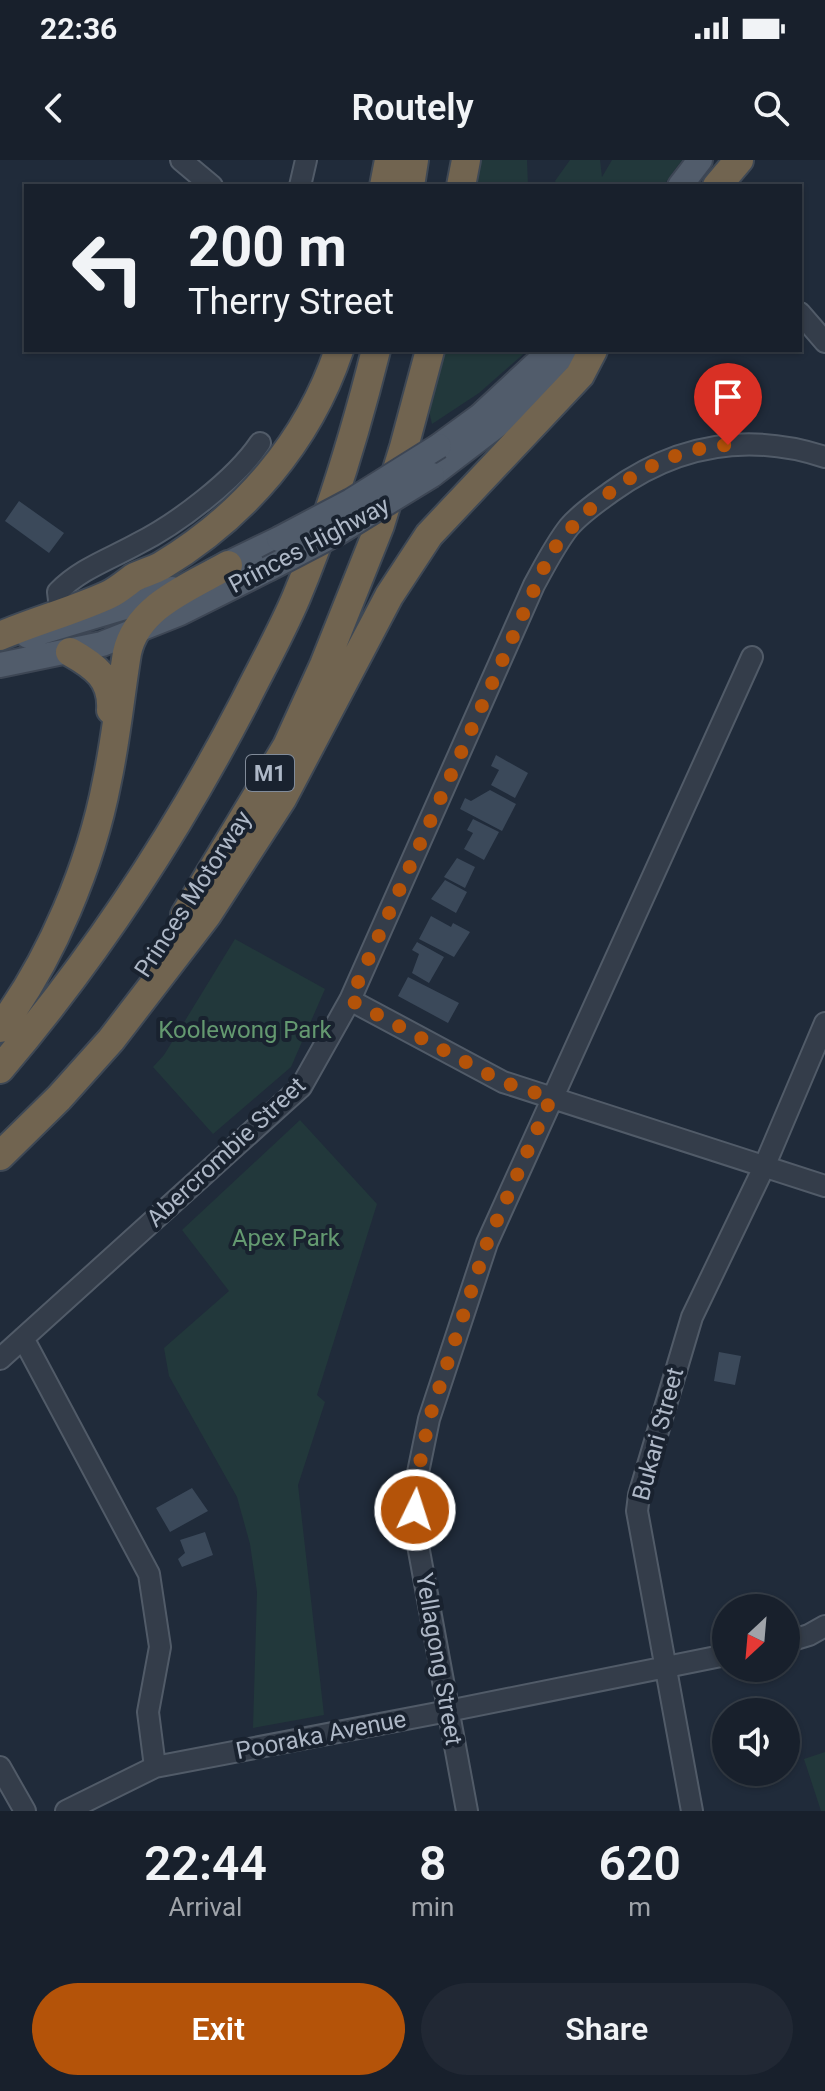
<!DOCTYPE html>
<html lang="en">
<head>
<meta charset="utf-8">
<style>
	:root { --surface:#18202c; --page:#212834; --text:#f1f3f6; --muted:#9fa3a9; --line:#363e48; --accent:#b45309 }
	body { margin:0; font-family:Roboto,sans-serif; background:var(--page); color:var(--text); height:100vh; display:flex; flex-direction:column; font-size:30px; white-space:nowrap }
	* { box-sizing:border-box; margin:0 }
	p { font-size:26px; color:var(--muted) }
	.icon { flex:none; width:44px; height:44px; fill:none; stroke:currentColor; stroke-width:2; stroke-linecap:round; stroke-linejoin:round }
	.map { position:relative; height:1651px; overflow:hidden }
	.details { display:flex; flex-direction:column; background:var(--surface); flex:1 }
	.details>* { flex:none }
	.guide { position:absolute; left:24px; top:24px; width:778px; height:168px; border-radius:0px; box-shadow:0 2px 6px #0004,0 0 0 2px var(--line); background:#18202c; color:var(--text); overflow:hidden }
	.needle { width:52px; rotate:206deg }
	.buttons { position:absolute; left:712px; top:1434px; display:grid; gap:16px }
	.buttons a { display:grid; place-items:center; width:88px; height:88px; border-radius:50%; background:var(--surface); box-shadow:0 2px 6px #0004,0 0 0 2px var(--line); font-size:40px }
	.pin { position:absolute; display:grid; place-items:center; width:68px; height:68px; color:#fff; margin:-82px -34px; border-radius:50% 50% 50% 0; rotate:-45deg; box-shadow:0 0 8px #0007 }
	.pin .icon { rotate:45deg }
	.me { position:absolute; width:88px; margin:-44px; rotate:4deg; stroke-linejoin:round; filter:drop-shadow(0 0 6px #0008) }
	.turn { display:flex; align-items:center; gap:28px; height:168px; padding:0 32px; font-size:36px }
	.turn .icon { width:104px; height:104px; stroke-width:2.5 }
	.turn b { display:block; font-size:56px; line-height:68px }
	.eta { display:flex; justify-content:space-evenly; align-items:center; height:136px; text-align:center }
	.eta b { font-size:48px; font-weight:600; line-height:56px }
	.button { display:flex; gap:16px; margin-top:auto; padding:16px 32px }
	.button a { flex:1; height:92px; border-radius:48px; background:var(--accent); color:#fff; font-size:32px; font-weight:600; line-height:92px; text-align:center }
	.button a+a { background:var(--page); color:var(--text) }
	.status { display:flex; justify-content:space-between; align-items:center; height:56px; padding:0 40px; background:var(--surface); direction:ltr }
	.status svg { height:22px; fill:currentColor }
	header { display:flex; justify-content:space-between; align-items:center; height:104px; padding:0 32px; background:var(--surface); font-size:36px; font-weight:600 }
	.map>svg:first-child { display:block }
	.green { fill:#22383b }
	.building { fill:#3b495a }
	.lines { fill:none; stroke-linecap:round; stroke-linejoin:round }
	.minor-casing { stroke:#515b68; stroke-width:24 }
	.major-casing { stroke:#3d4654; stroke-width:28 }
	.highway-casing { stroke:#3e4855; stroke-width:32 }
	.minor { stroke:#343d4a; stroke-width:20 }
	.major { stroke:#515c6b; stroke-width:24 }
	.highway { stroke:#716450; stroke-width:28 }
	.major-bridge-casing { stroke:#3d4654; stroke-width:28; stroke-linecap:butt }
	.major-bridge { stroke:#515c6b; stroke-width:24 }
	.route { stroke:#b45309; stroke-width:14; stroke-dasharray:0 25.2 }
	.labels { text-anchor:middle; stroke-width:8; stroke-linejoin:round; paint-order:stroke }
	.shield { fill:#19222f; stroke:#818b99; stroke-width:2 }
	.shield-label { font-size:22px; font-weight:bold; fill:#aeb8c7 }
	.street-label { font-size:24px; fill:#aeb8c7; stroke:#19222f }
	.park-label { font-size:24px; fill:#649970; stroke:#19222f }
</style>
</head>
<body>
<div class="status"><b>22:36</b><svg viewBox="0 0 49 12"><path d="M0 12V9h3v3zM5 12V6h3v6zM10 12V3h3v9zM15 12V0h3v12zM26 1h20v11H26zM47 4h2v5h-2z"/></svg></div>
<header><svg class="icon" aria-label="back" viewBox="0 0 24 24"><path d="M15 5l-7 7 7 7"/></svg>Routely<svg class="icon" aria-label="search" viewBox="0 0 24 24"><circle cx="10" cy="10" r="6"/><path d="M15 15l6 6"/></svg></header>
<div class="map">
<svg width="825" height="1651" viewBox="0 0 825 1651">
	<rect width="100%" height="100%" fill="#202b3a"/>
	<path class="green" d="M481 0H527L528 26H477Z
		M570 0H600L602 17 612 0H682L663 26H558L555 21Z
		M445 190H528L479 233 432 264 429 251Z
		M235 779 325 829 291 907 213 974 153 907 164 895Z
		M300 960 377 1044 317 1235 325 1242 298 1325 324 1555 253 1568 257 1432 250 1384 237 1337 169 1216 164 1188 229 1131 182 1070Z
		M825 1592V1651H821L804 1599Z"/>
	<path class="building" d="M19 341 64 373 49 393 5 361Z
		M496 595 528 613 515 638 491 625 499 610 491 606Z
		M490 630 516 644 502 671 460 649 465 638 471 641Z
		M473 659 499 672 484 700 464 689 473 673 467 670Z
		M457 698 475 707 465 728 444 717Z
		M445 720 467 732 456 753 431 739Z
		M431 756 451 767 453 763 470 772 454 797 419 779Z
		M417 782 444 797 429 823 412 813 419 794 412 790Z
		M408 817 459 843 448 863 398 836Z
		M719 1192 741 1196 735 1225 714 1221Z
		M192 1328 208 1351 170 1372 156 1348Z
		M205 1372 213 1395 182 1407 178 1399 185 1393 180 1380Z"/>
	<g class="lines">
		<g class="minor-casing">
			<path id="minor" d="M181 0 212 26
				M300 26 306 0
				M800 153 825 182
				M62 465 58 432C80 409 110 399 137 384 177 364 235 320 260 283
				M350 840 503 922 825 1026
				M23 1178 149 1414 160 1487 148 1552 155 1607
				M0 1199 301 927 350 840 534 425C545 405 555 385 569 367 581 353 596 343 611 332 676 285 748 272 825 297
				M786 1482 809 1475 825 1466
				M0 1607 25 1651
				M66 1651 155 1607 448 1551 726 1495
				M467 1651 415 1369 414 1332 429 1259 487 1083 752 497
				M692 1651 637 1351 639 1335 692 1157 764 1007 825 863"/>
		</g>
		<g class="major-casing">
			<path id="major" d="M680 26 700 0
				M439 286 480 256 551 190
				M432 315 500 263 579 190
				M213 411 279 379
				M28 476 135 444 172 429
				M0 505 102 484 180 453 268 409"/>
		</g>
		<g class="highway-casing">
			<path id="highway" d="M384 26 389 0
				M410 26 414 0
				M461 26 466 0
				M717 26 739 0
				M0 476C35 461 73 451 108 435 117 431 125 424 133 418 142 413 152 411 161 406 244 356 308 282 339 190
				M70 492C95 506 113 519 111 550
				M185 755 287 586 324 505 380 365 404 287 430 190
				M0 868C51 800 91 705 107 621 116 579 120 536 127 493 137 446 190 427 228 405
				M0 909C96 796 177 672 245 541 262 507 281 473 296 438 330 357 355 274 376 190
				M0 996 59 938 111 880 207 755 282 639 389 436 429 375 580 215 593 190"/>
		</g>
		<use href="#minor" class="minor"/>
		<use href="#major" class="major"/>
		<use href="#highway" class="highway"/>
		<g class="major-bridge-casing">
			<path id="major-bridge" d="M279 379 351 341 439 286
				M268 409 339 372 432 315"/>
		</g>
		<use href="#major-bridge" class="major-bridge"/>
	</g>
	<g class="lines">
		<path class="route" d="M415 1350 414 1332 429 1259 487 1083 551 938 503 922 350 840 550 394C591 338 656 289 728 285"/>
	</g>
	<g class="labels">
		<rect class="shield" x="246" y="595" width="48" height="36" rx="6"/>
		<g class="shield-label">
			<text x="270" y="621">M1</text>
		</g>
		<g class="street-label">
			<text transform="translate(309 385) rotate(-28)" y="8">Princes Highway</text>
			<text transform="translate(193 734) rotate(-57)" y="8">Princes Motorway</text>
			<text transform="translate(226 992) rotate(-43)" y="8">Abercrombie Street</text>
			<text transform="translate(658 1274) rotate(-75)" y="8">Bukari Street</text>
			<text transform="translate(439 1499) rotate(80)" y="8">Yellagong Street</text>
			<text transform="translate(321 1575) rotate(-11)" y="8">Pooraka Avenue</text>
		</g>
		<g class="park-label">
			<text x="245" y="878">Koolewong Park</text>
			<text x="286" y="1086">Apex Park</text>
		</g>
	</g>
</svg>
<div class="buttons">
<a><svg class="needle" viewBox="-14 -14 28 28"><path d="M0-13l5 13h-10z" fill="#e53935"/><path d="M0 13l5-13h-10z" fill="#9fa3a9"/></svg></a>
<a><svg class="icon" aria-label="sound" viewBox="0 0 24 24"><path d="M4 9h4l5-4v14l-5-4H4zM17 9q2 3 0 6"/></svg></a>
</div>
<div class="pin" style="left:728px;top:285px;background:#d93025"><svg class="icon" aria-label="arrive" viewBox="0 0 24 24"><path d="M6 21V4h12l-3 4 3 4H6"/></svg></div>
<svg class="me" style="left:415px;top:1350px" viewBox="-20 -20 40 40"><circle r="17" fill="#b45309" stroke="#fff" stroke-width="3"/><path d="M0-11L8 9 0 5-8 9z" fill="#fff"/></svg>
<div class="guide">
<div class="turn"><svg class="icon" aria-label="left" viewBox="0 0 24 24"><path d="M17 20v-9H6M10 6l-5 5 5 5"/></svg><div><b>200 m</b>Therry Street</div></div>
</div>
</div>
<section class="details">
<div class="eta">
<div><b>22:44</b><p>Arrival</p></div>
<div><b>8</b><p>min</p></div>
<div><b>620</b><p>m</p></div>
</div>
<div class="button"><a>Exit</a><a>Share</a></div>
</section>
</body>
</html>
